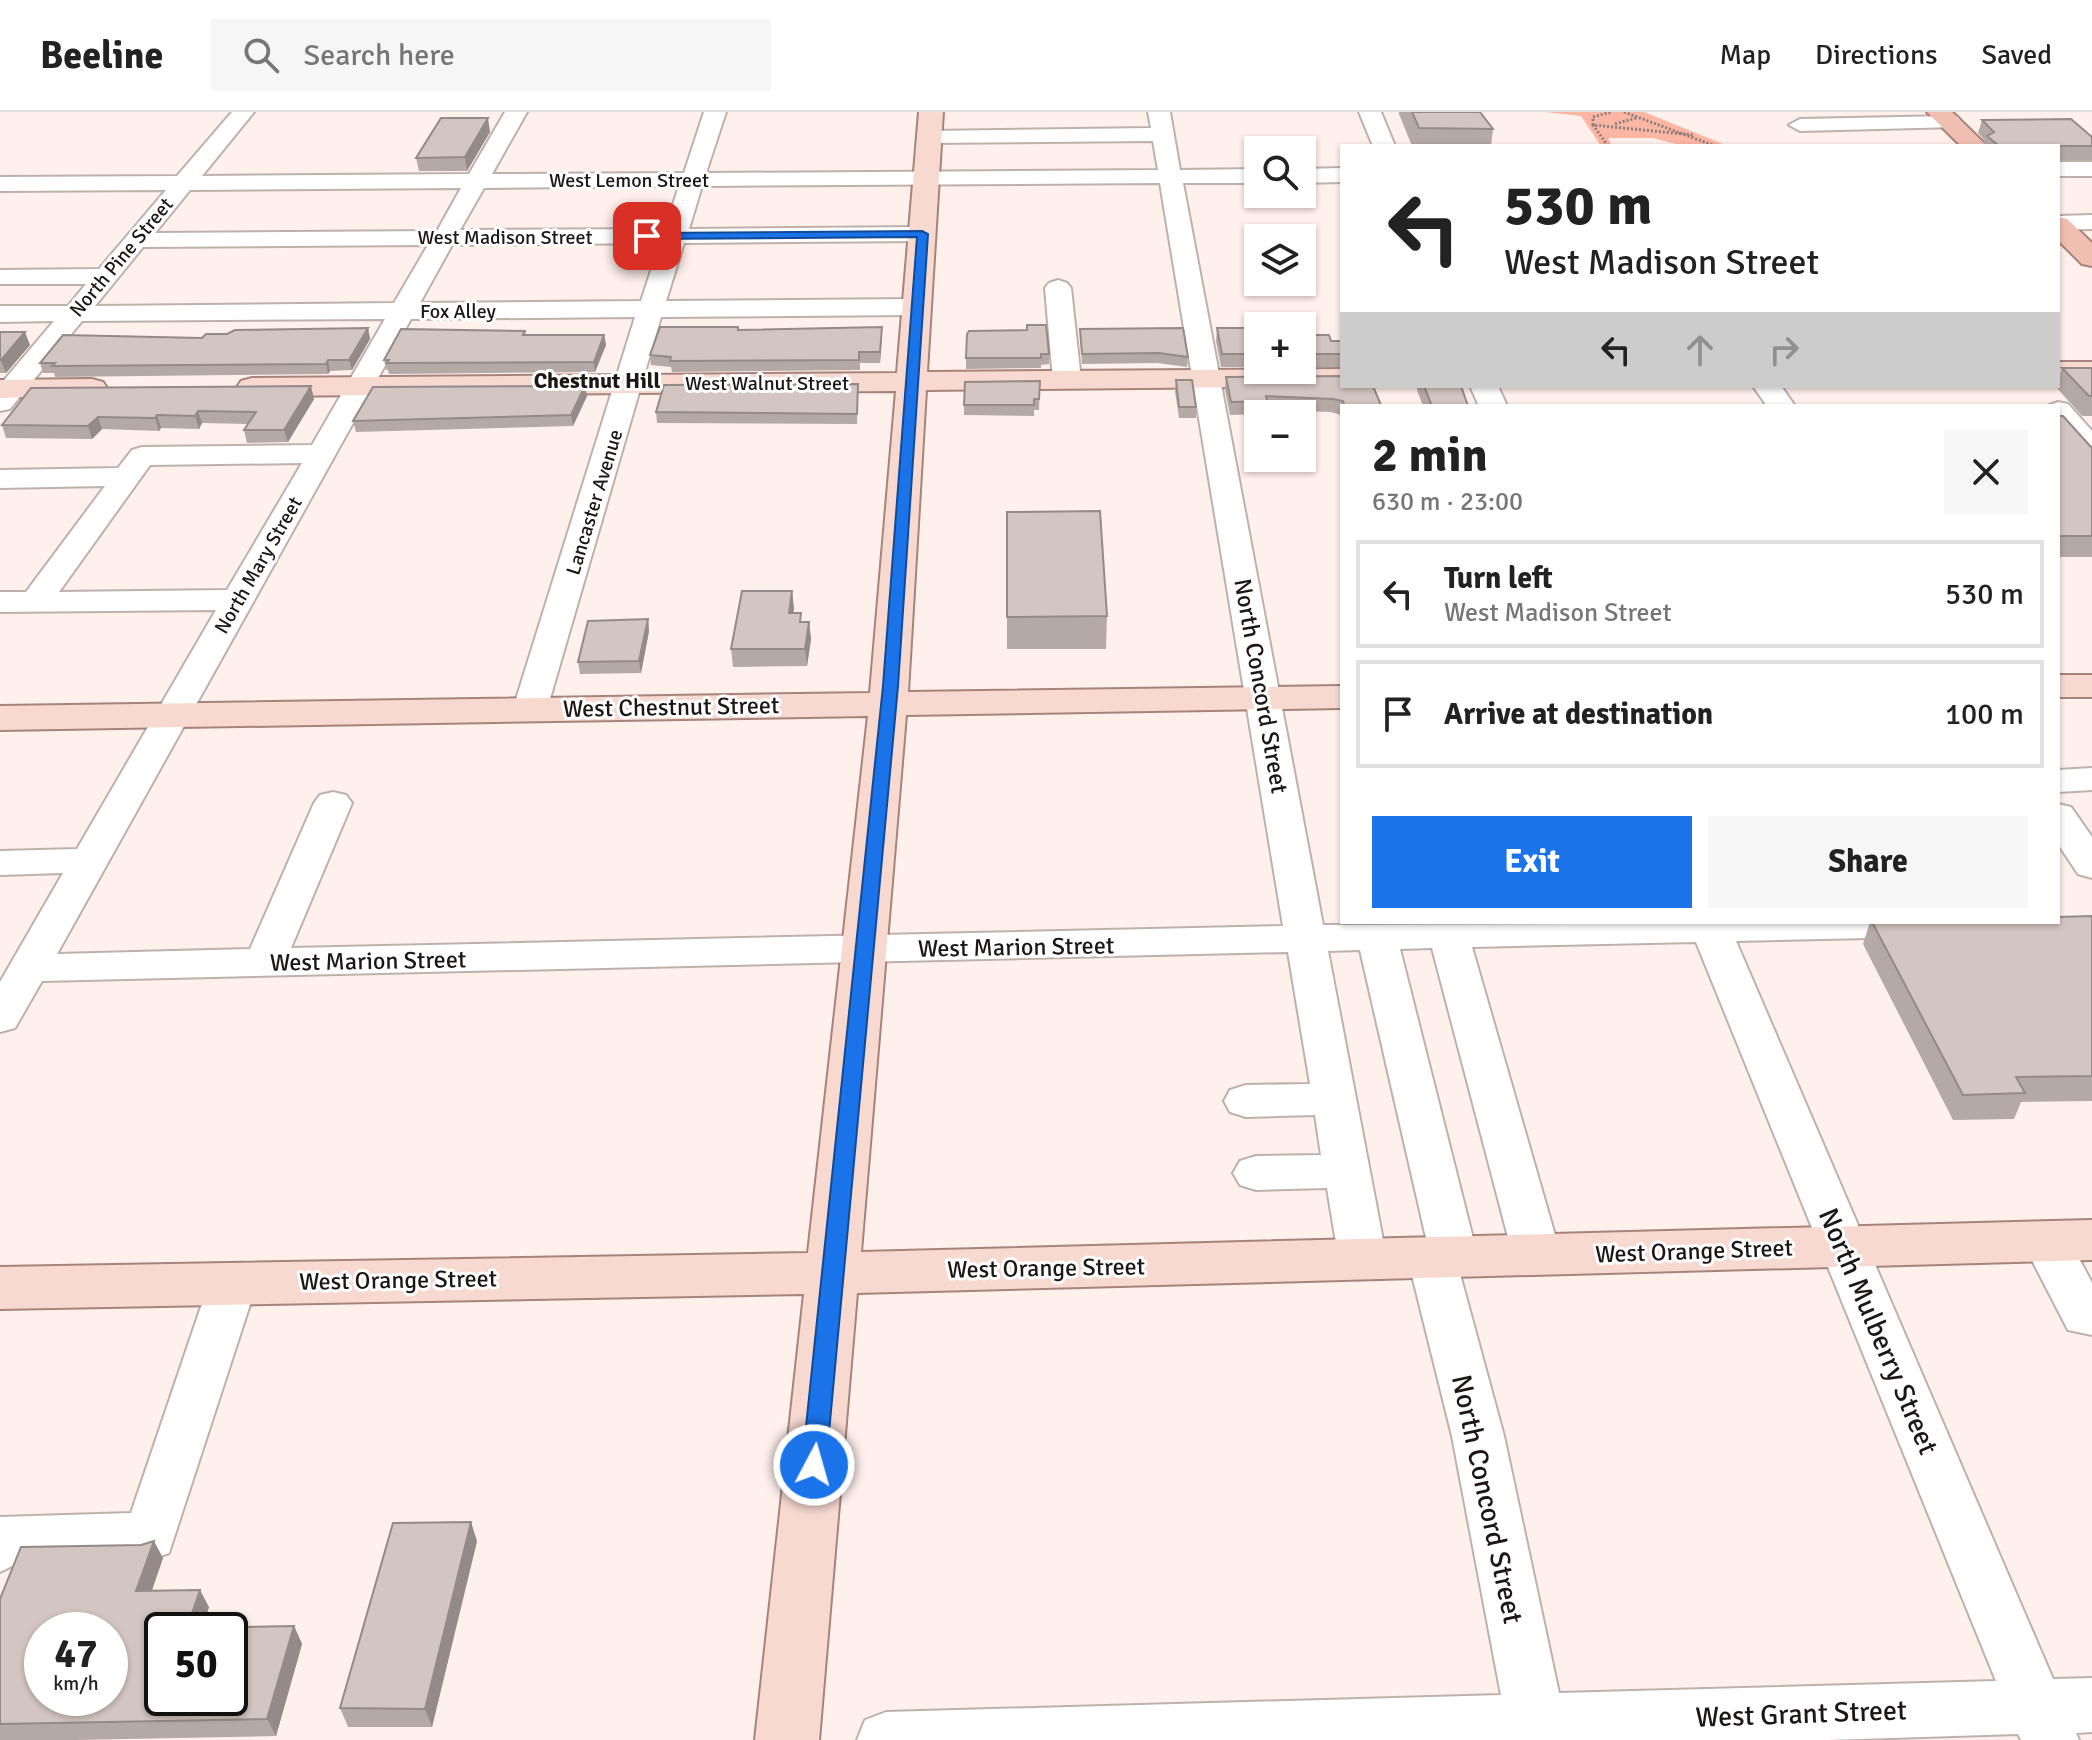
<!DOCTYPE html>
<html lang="en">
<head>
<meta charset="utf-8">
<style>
	:root { --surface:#fff; --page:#f6f6f6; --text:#222; --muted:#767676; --line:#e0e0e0; --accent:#1a73e8 }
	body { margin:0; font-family:Signika,sans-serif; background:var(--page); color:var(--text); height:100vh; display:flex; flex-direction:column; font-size:30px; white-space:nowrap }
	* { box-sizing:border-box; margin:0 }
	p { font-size:26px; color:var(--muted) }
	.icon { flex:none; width:44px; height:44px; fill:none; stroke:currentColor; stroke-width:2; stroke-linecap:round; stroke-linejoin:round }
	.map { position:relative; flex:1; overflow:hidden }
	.side { position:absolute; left:1340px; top:292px; width:720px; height:520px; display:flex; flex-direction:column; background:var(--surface); border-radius:0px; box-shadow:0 2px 6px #0004 }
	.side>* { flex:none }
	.hud { position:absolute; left:1340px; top:32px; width:720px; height:244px; border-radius:0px; box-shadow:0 2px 6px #0004; background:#fff; color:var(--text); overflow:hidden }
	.buttons { position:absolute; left:1244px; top:24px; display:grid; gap:16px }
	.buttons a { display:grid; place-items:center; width:72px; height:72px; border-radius:0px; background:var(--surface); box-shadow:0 2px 6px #0004; font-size:40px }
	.speed { position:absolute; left:24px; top:1500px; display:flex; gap:16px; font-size:40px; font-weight:700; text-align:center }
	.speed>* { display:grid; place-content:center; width:104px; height:104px; border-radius:50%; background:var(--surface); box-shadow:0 2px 6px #0004; line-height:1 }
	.speed small { font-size:20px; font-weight:400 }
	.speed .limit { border:4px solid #111; border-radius:12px; background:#fff; color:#111 }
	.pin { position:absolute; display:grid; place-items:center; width:68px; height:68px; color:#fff; margin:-34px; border-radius:16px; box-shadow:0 4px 12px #0006 }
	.me { position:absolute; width:88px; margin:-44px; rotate:6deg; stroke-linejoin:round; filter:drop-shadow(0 0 6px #0008) }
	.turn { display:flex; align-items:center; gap:28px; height:168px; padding:0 32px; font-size:36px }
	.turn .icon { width:104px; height:104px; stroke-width:2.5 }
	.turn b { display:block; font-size:56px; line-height:68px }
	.lanes { display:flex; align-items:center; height:76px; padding:0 32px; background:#0003; justify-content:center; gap:40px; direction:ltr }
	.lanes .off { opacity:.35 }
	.round { display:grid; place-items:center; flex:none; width:84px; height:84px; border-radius:0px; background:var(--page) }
	.head { display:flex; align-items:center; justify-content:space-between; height:136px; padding:0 32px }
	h1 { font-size:48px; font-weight:700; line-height:60px }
	.cta { display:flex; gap:16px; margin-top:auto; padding:16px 32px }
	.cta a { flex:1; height:92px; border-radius:0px; background:var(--accent); color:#fff; font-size:32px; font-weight:700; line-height:92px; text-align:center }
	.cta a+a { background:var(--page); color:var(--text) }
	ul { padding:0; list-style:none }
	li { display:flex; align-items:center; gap:24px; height:108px; margin:0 16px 12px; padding:0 16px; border:4px solid var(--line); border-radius:0px }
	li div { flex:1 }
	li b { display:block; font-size:30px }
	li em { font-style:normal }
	header { display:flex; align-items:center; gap:48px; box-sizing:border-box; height:112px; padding:0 40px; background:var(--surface); border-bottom:2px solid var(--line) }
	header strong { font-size:38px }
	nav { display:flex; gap:44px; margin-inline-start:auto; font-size:28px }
	.search { width:560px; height:72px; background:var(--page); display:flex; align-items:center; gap:20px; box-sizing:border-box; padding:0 28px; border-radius:0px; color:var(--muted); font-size:30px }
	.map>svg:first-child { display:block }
	.green { fill:#fdb6a3 }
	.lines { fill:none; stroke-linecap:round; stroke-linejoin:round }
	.minor-casing { stroke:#beb1ad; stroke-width:4 }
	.major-casing { stroke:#a6847b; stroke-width:4 }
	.highway-casing { stroke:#a6847b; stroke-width:4 }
	.path { stroke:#897f7c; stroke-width:3; stroke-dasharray:2 2; stroke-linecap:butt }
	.minor { fill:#fff; fill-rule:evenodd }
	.major { fill:#f7d9d0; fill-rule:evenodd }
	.highway { fill:#f1bfb1; fill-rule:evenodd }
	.wall { fill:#b5a9a6 }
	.shaded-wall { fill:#948a87 }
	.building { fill:#d3c5c1; stroke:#948a87; stroke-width:2; fill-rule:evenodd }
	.route { fill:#1a73e8; stroke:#114b97; stroke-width:2 }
	.labels { text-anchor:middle; stroke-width:6; stroke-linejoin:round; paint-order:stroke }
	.far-street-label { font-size:20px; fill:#1c1716; stroke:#fff }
	.far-neighbourhood-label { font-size:22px; font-weight:bold; fill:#1c1716; stroke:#fff }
	.street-label { font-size:24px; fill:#1c1716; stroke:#fff }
	.near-street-label { font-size:28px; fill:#1c1716; stroke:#fff }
</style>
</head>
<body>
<header>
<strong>Beeline</strong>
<div class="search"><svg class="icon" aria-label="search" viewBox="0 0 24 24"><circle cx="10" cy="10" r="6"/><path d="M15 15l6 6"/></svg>Search here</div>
<nav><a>Map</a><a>Directions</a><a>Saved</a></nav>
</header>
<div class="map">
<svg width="2092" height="1628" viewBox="0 0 2092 1628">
	<rect width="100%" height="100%" fill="#fff0ec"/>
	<path class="green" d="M1545 0H1644L1728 34H1683L1653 26H1608L1612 34H1601L1581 4Z"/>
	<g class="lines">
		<g class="minor-casing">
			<path id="minor" d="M232 0H254L202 64 469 62 505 0H527L492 62 684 61 704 0H726L706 61 1158 58 1153 29 929 31 918 25 929 19 1151 16 1148 0H1170L1180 58 1258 57V71H1183L1323 813 2024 810 2018 819 2004 823 1736 829 2053 1567 2092 1566V1620L2076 1621 2079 1628H2021L2018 1622 1828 1628H857L865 1608 886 1600 1501 1583 1452 1324 1408 1147 1415 1134 1427 1130 1360 838 1328 839 1387 1149 1380 1162 1363 1167 1346 1162 1339 1149 1327 1076 1256 1078 1240 1073 1233 1061 1240 1049 1256 1044 1321 1043 1315 1003 1246 1005 1230 1000 1224 989 1230 978 1246 973 1310 972 1288 840 42 869 15 916 0 920V870L63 761 0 763V739L77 737 216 498 0 500V480H26L105 374 0 376V358L118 356 132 338 142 335 312 333 385 207 82 209 10 297 0 299V273L54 209 0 210V194H68L86 172H0V158L99 157 166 78 0 79V65L177 64ZM1160 71 1283 814 291 836 352 691 346 683 333 680 320 683 314 691 250 837 57 842 411 207 635 205 513 597 518 604 530 607 542 604 547 597 661 205 915 203 924 200 928 195 924 190 915 187 666 189 684 131 922 129 930 127 934 122 930 117 922 115 689 117 702 74ZM679 74 665 117 460 118 484 76ZM461 76 437 119 155 121 190 78ZM660 131 641 189 420 191 452 133ZM428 133 394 191 95 194 143 135ZM302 351 227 478 59 480 150 353ZM1696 830 1996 1569 1559 1581 1504 1324 1460 1162 1471 1159 1478 1146 1400 837 1432 836 1513 1144 1520 1157 1537 1162 1554 1157 1561 1144 1472 835Z
				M1359 0H1381L1395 34H1373Z
				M1950 4 1958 5 1961 10 1958 15 1800 19 1789 13 1800 7Z
				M2058 50H2092V64H2058Z
				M1342 56V70L1302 71V57Z
				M2092 103V117L2058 118V104Z
				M1058 168 1067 171 1071 176 1081 268 1077 274H1057L1053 268 1045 176 1049 171Z
				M1470 274H1498L1507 294H1479Z
				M1753 274H1781L1795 294H1767Z
				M2058 290 2068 292 2092 319V345L2082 342 2058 315V294H2047Z
				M2092 656V678L2058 680V658Z
				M2058 692 2071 695 2092 725V766L2078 762 2058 732Z
				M2046 1111 2063 1116 2092 1171V1223L2068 1218 2022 1129 2029 1116Z
				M233 1152 250 1158 257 1171 169 1441 150 1448 20 1450 0 1460V1405L131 1401 209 1171 216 1158Z"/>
		</g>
		<g class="major-casing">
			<path id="major" d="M919 0H943L927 260 1342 257V274H1346L926 278 908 580 1342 574V596L906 603 861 1140 2092 1108V1148L857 1181 819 1628H755L804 1182 0 1197V1155L808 1141 868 604 0 618V594L870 581 896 279 252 284 241 281 237 275 241 269 252 266 897 261Z
				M2058 250H2092V268H2058Z
				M92 267 103 270 107 276 103 282 0 286V268Z
				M2058 563H2092V585H2058Z"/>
		</g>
		<g class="highway-casing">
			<path id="highway" d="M1927 0H1952L1987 34H1961Z
				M2058 105 2067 107 2092 131V154L2082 152 2058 128Z"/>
		</g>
		<path class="path" d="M1624 0 1715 34
			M1615 12 1636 6
			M1593 13V5L1611 0
			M1608 34 1593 13 1694 23"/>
		<use href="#minor" class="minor"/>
		<use href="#major" class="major"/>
		<use href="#highway" class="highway"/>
	</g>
	<path class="wall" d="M1399 0H1480L1493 17 1491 34H1412L1399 2Z
		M1982 8 2092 25V48H2058V34H1984L1985 29 1978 21Z
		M490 20 467 59H419L416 46Z
		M738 215 739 218 882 215 880 251H860V258L672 260 671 255 651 253 650 243Z
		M368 216 370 227 352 258 330 259 328 262 55 265 54 261H43L40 251 227 222Z
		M1217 216 1258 221V255H1221L1216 229Z
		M1080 217 1188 245 1187 255 1158 251 1082 252Z
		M525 219 526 223H604L606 233 595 260 389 262 388 258H386L384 248Z
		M0 220 30 233 6 261H0Z
		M1302 223 1331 229H1342V255H1302Z
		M1049 242V252L1041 253V256L966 257V246Z
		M2062 256H2092V304H2082L2056 275 2058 274V268Z
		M1226 265 1381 293 1380 294H1342V305L1341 303 1331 300 1266 298V302L1230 303 1225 278Z
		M1176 268 1196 295V306H1179L1175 279Z
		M1040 269 1039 298H1034V304L964 303V293Z
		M858 272 857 312 657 311 656 300Z
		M585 274 587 284 573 314 356 320 353 309Z
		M1417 274H1461L1468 294H1423L1417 278Z
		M314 287 288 330 247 331 244 318 248 312 202 311 199 317 161 316 159 319 102 317 92 327 6 326 2 313Z
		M2058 304 2092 336V445H2058Z
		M792 479 793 501 802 510H809L811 527 807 554 733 555 731 537Z
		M1107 504 1106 537H1007V505Z
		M648 507 649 519 641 561 580 562 578 550Z
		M2092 804V989L2021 990 2014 1007 1953 1008 1863 832 1870 810H2058Z
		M477 1429 432 1615H348L340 1596Z
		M163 1446 152 1479 209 1495 202 1516 294 1514 302 1532 276 1624 75 1628H0V1487Z"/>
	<path class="shaded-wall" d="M488 6 490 20 467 59 465 45Z
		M882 215V225L880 251V240Z
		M368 216 370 227 352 258 349 248Z
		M25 220 30 233 6 261 1 248Z
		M604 223 606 233 595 260 594 250Z
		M328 248 330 259 328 262 326 252Z
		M311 274 314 287 288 330 284 318Z
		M585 274 587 284 573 314 571 303Z
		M198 299 202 311 199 317 195 304Z
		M157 303 161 316 159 319 155 306Z
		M98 305 102 317 92 327 88 314Z
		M792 479 794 496 791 519 789 501Z
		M648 507 649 519 641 561 639 549Z
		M809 510 811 527 807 554 805 537Z
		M471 1410 477 1429 432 1615 425 1597Z
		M154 1429 163 1446 145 1497 136 1479Z
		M200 1478 209 1495 201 1518 187 1516Z
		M294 1514 302 1532 276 1624 267 1607Z"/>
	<path class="building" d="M1412 0H1480L1493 17 1419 16Z
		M441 6H488L465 45 416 46Z
		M2071 7 2092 25V34H1999L1987 24 1994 20 1982 8Z
		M1027 213H1046L1049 242H1041V246H966L967 222 969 219 1027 218Z
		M660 215H738V218L882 215 880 240H859V248L670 249 671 245 650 243Z
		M368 216 349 248H328L326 252 52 254 55 251H40L63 223 202 226 206 222H227L235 218Z
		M1183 216 1188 245 1159 241 1082 242 1080 217Z
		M1217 216H1257L1258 242H1222Z
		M401 217 525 219 523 223H604L594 250 387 251 389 248H384Z
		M0 220H25L1 248H0Z
		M1302 223H1329L1331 229H1342V242H1302Z
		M2062 256H2092V284H2089Z
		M1342 264V274H1373L1381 293H1344L1343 289 1333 287 1266 284 1267 289 1231 290 1226 265Z
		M1176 268H1192L1196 295H1179Z
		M1040 269 1039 287H1034V293H964L965 270Z
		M858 272 857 302 656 300 664 273Z
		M311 274 284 318H244L256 300 198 299 195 304 157 303 155 306 98 305 88 314 2 313 31 276Z
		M585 274 571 303 353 309 373 275Z
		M1424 274H1461L1468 294H1432Z
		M2058 304H2063L2092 336V424H2058Z
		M1100 399 1107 504 1007 505V400Z
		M742 479H792L789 501H801L800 510H809L805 537H731Z
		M648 507 639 549 578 550 588 509Z
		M2092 804V964L2016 965 2025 981 1963 983 1872 810H2058V805Z
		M471 1410 425 1597 340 1596 393 1411Z
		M154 1429 136 1479 200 1478 187 1516 294 1514 267 1607 0 1612V1487L21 1435 141 1433ZM42 1518H110V1586H42ZM162 1518H230V1586H162Z"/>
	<path class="route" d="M922 119 928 122 898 574 826 1353 822 1360 814 1363 806 1360 802 1353 883 574 917 125 647 127 642 124 647 121Z"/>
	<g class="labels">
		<g class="far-street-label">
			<text x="629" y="75">West Lemon Street</text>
			<text x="505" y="132">West Madison Street</text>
			<text transform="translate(121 145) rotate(-50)" y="7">North Pine Street</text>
			<text x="458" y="206">Fox Alley</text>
			<text x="767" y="278">West Walnut Street</text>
			<text transform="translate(594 390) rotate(-73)" y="7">Lancaster Avenue</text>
			<text transform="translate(258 453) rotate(-60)" y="7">North Mary Street</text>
		</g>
		<g class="far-neighbourhood-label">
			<text x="597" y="276">Chestnut Hill</text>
		</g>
		<g class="street-label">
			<text transform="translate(1261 574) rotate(80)" y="8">North Concord Street</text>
			<text transform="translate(671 595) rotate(-1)" y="8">West Chestnut Street</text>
			<text transform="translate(1016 835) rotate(-1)" y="8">West Marion Street</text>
			<text transform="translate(368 849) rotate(-1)" y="8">West Marion Street</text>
			<text transform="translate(1694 1139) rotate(-2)" y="8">West Orange Street</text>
			<text transform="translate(1046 1156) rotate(-1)" y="8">West Orange Street</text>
			<text transform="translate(398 1168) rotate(-1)" y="8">West Orange Street</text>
		</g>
		<g class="near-street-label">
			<text transform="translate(1879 1219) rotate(67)" y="10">North Mulberry Street</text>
			<text transform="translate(1488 1387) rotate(78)" y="10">North Concord Street</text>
			<text transform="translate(1801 1601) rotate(-2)" y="10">West Grant Street</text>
		</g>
	</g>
</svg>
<div class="buttons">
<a><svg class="icon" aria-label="search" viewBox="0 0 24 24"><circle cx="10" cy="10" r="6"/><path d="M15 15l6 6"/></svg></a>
<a><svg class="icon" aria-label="layers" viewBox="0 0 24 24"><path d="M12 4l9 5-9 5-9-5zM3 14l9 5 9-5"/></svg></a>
<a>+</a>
<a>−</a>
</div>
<div class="speed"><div>47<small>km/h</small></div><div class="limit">50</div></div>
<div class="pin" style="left:647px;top:124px;background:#d93025"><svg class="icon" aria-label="arrive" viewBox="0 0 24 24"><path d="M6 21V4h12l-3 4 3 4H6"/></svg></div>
<svg class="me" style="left:814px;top:1353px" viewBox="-20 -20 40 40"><circle r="17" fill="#1a73e8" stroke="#fff" stroke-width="3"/><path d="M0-11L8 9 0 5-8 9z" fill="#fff"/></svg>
<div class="hud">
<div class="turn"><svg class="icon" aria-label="left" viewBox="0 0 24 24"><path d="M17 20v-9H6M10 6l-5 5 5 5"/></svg><div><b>530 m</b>West Madison Street</div></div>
<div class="lanes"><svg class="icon" aria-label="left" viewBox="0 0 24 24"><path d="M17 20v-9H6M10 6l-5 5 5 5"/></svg><svg class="icon off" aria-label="ahead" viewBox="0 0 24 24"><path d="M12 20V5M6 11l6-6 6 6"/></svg><svg class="icon off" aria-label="right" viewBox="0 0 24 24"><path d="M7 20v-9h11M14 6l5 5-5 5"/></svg></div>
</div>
<section class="side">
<div class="head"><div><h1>2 min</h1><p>630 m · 23:00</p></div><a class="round"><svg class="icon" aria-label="close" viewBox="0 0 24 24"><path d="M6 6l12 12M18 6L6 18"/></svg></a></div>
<ul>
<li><svg class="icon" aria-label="left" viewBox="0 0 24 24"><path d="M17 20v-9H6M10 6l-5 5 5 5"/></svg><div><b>Turn left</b><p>West Madison Street</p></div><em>530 m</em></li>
<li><svg class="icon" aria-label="arrive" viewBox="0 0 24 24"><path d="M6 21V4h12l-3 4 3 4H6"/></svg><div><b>Arrive at destination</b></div><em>100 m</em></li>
</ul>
<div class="cta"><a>Exit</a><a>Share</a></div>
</section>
</div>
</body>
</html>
